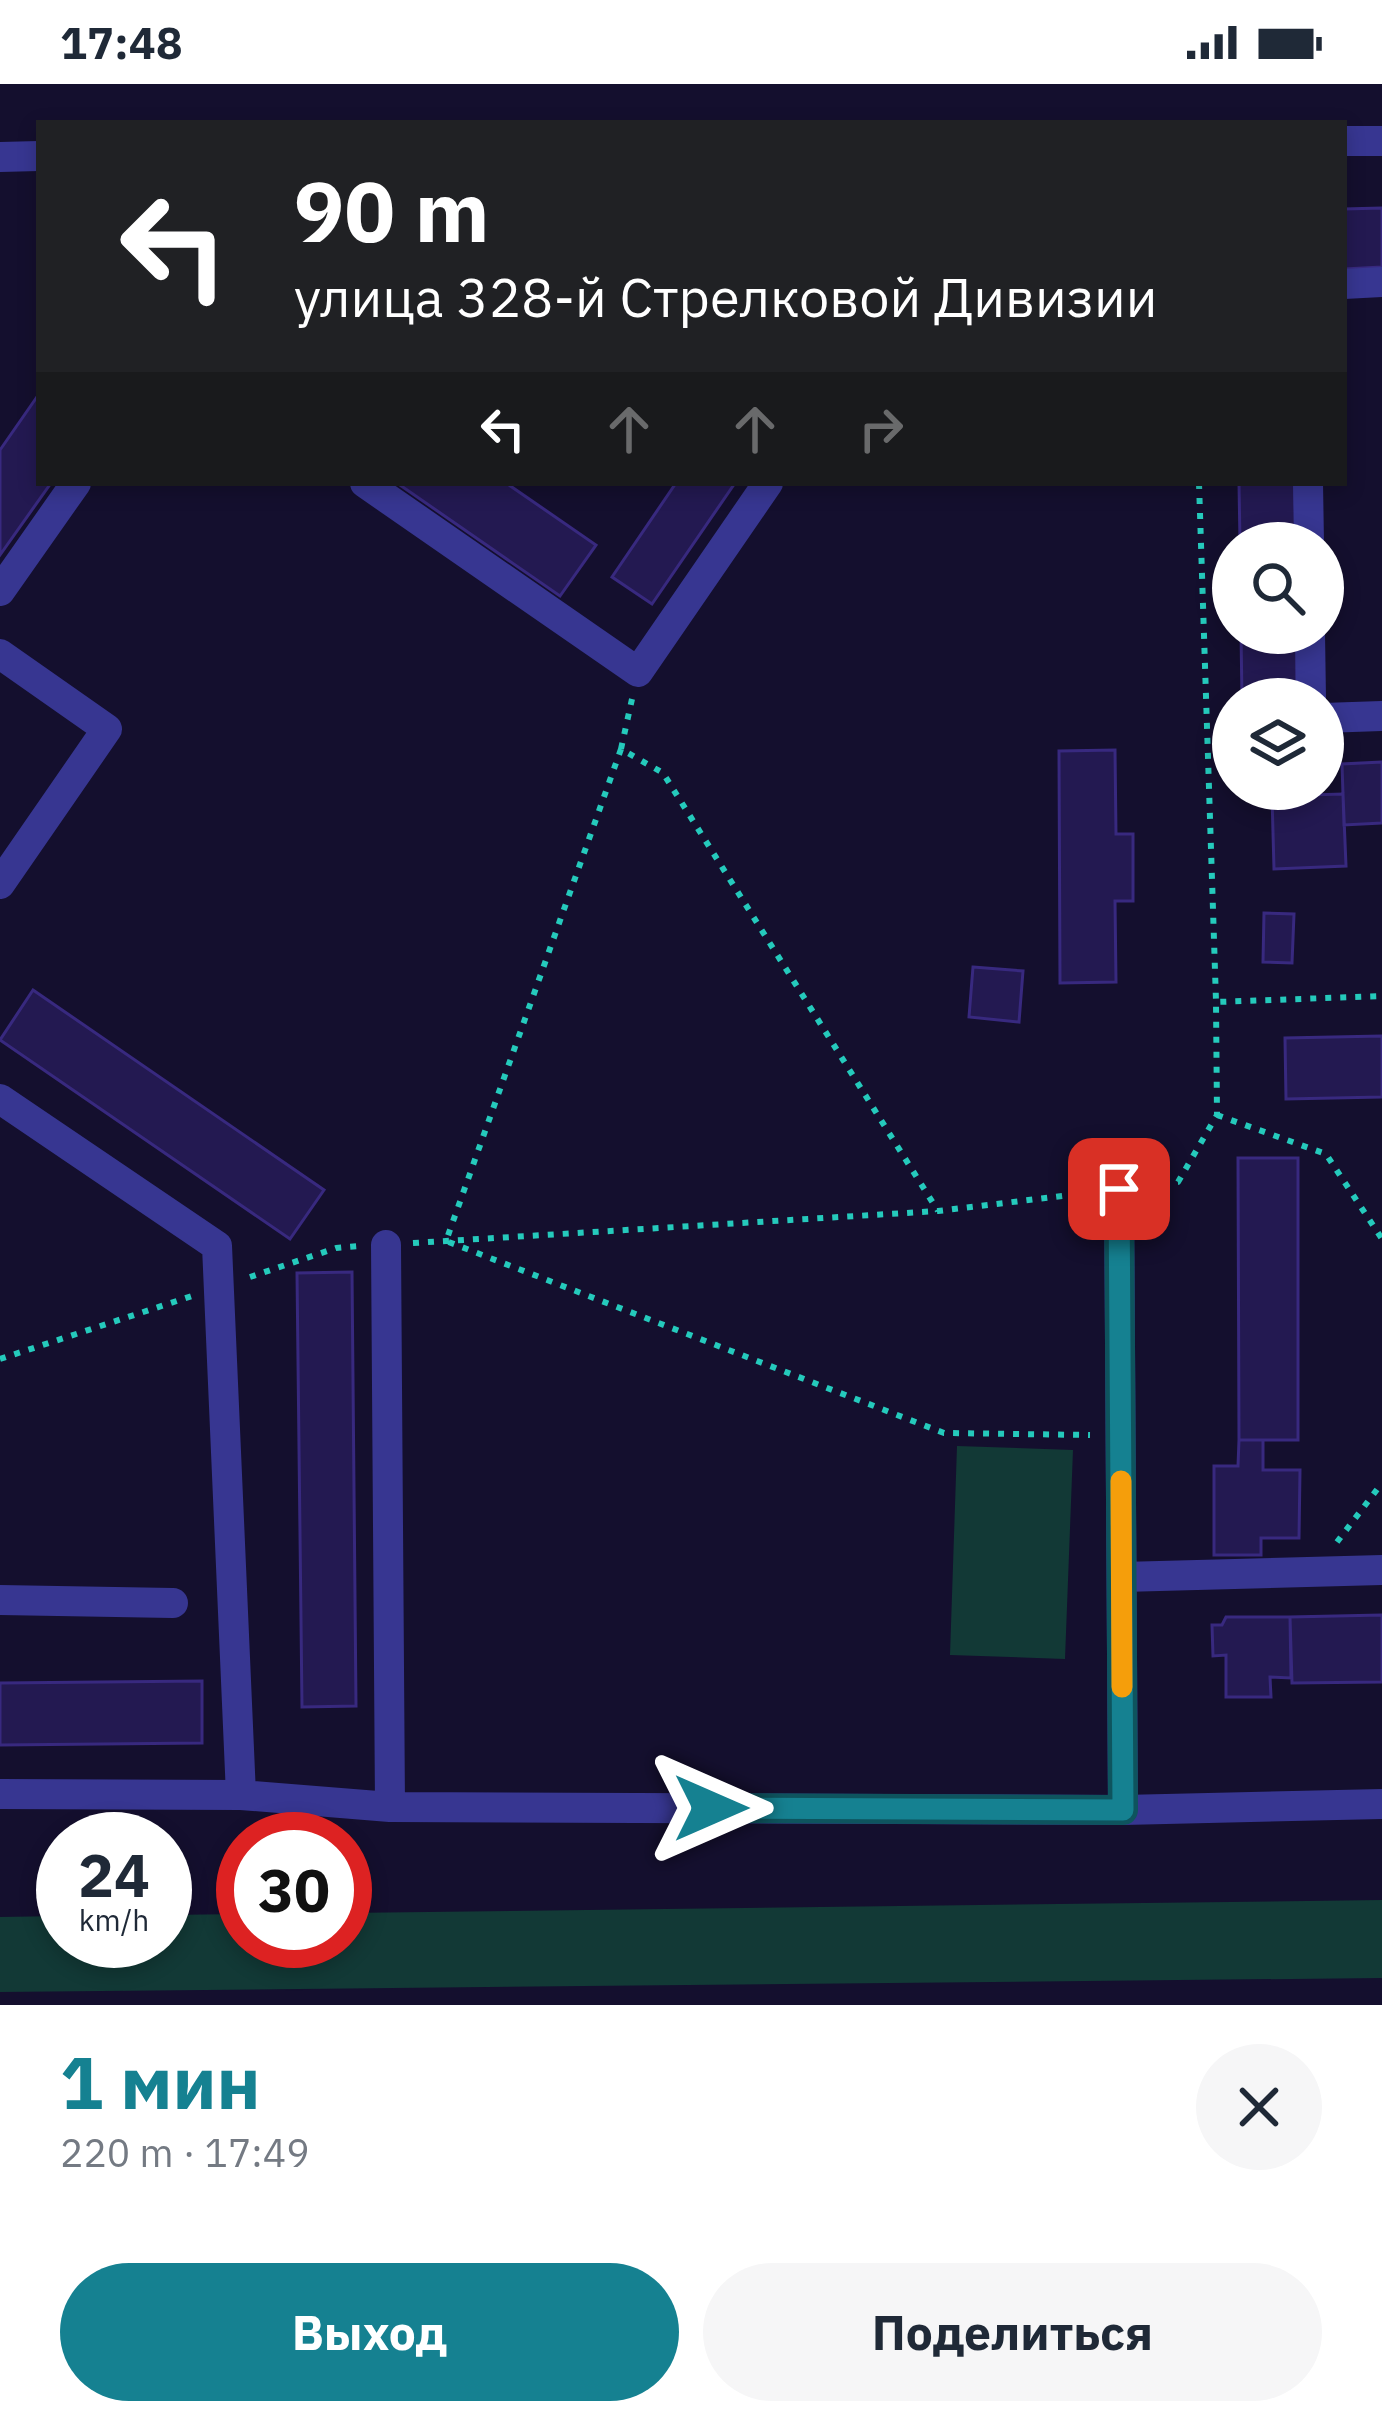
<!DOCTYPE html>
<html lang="ru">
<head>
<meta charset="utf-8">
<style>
	:root { --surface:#fff; --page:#f6f6f7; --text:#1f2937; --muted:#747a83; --accent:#158191 }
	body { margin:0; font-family:"IBM Plex Sans",sans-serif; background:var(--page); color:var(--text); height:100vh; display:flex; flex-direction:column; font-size:45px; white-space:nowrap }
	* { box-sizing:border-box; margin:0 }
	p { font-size:39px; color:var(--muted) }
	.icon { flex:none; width:66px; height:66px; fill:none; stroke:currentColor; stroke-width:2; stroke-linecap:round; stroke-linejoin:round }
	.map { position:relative; height:1921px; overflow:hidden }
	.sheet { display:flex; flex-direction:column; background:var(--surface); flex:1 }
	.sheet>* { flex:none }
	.guide { position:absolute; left:36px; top:36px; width:1311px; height:366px; border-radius:0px; box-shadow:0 6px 18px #0003; background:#202124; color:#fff; overflow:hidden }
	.buttons { position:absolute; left:1212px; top:438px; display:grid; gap:24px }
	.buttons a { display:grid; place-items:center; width:132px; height:132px; border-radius:50%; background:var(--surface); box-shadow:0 6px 18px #0003; font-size:60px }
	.speed { position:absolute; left:36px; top:1728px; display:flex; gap:24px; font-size:60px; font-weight:700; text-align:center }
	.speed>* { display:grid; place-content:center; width:156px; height:156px; border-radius:50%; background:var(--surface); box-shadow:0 6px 18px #0003; line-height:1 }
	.speed small { font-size:30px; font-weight:400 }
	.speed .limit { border:18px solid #d22; background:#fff; color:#111 }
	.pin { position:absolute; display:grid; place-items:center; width:102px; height:102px; color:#fff; margin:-51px; border-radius:24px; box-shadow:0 6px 18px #0006 }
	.me { position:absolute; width:132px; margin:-66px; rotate:90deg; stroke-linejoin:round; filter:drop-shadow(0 0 9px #0008) }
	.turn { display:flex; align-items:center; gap:42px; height:252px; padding:0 60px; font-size:54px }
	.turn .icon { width:156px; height:156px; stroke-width:2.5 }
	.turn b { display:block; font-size:84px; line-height:102px }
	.lanes { display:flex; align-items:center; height:114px; padding:0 60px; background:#0003; justify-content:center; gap:60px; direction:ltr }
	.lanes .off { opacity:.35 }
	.round { display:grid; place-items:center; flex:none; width:126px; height:126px; border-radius:63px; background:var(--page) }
	.overview { display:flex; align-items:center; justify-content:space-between; height:204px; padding:0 60px }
	h1 { font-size:72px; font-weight:800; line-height:90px; color:var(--accent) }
	.action { display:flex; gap:24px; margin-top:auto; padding:24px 60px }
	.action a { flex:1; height:138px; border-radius:72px; background:var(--accent); color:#fff; font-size:48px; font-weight:800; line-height:138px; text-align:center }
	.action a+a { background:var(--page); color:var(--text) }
	.status { display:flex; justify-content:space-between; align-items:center; height:84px; padding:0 60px; background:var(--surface); direction:ltr }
	.status svg { height:33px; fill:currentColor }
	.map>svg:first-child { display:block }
	.green { fill:#123936 }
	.building { fill:#231951; stroke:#38297f; stroke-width:3 }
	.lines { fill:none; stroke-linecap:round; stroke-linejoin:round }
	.path { stroke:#25cabc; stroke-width:6; stroke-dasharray:6 9; stroke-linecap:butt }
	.minor { stroke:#373691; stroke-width:30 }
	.route-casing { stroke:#0e545e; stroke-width:30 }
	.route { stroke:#158191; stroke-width:21 }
	.slow { stroke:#f59e0b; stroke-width:21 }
</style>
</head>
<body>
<div class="status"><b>17:48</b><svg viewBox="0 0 49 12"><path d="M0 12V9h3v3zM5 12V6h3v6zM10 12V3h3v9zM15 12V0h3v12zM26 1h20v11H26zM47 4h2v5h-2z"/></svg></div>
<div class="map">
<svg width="1382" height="1921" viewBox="0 0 1382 1921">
	<rect width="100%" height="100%" fill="#140f2e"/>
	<path class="green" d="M957 1362 1073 1366 1065 1575 950 1571Z
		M1382 1816V1894L0 1908V1833L63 1832V1857H165V1831L243 1830V1857H345V1829Z"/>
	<path class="building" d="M1382 124V183L1344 185V125Z
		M39 310V399H51L0 471V366Z
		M397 399H506L596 461 560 512Z
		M676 399H735L652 520 612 493Z
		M1239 399H1295L1296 459H1240Z
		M1241 549H1297V615H1242Z
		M1115 666 1116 750H1133V817H1115L1116 898 1060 899 1059 667Z
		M1382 678V739L1344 741 1342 680Z
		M1343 710 1346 782 1274 785 1272 712Z
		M1264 829 1294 830 1292 879 1263 878Z
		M973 883 1023 887 1019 938 969 933Z
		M33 906 324 1106 290 1155 0 956Z
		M1382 952V1013L1286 1015 1285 954Z
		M1238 1074H1298V1356H1239Z
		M352 1188 356 1622 302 1623 297 1189Z
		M1239 1356H1263V1386H1300L1299 1454H1261V1471H1214V1382H1238Z
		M1382 1531V1598L1292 1599 1290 1533Z
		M1226 1533H1290L1291 1594 1270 1593 1271 1613H1226V1571L1213 1572 1212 1541H1222Z
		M202 1597V1659L0 1661V1599Z"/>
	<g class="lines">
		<path class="path" d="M1199 399 1216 917
			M632 615 621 665 663 689 938 1127
			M621 665 446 1157 944 1349 1090 1351
			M1217 1031 1326 1070 1382 1155
			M1148 1101 1178 1098 1217 1031 1216 918 1382 912
			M413 1159 938 1127 1087 1109
			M250 1193 336 1164 358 1162
			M0 1275 192 1212
			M1337 1458 1382 1399"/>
		<path class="minor" d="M1344 57H1382
			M0 73 39 72
			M1344 200 1382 198
			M365 399 638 588 768 399
			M1308 399 1309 459
			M0 507 76 399
			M1310 549 1311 615
			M0 570 107 645 0 800
			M1323 634 1382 632
			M0 1015 217 1162 241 1711
			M386 1161 390 1723
			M1122 1493 1382 1486
			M0 1516 173 1519
			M0 1710 241 1711 390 1723 1123 1726 1119 1105
			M1123 1726 1382 1720"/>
	</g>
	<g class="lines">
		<g class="route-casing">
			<path id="route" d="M711 1724 1123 1726 1119 1105"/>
		</g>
		<use href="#route" class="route"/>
		<path class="slow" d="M1121 1397 1122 1603"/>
	</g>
</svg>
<div class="buttons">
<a><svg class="icon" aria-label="search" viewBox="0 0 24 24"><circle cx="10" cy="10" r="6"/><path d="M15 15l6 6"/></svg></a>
<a><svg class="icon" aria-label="layers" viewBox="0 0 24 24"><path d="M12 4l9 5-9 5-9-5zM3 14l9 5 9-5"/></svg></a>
</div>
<div class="speed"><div>24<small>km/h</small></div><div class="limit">30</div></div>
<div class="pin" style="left:1119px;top:1105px;background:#d93025"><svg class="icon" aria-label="arrive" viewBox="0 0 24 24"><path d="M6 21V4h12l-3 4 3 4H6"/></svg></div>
<svg class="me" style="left:711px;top:1724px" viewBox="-20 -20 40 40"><path d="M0-17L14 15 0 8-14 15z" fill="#158191" stroke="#fff" stroke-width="4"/></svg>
<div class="guide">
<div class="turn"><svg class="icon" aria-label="left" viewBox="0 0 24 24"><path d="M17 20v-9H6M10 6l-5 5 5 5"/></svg><div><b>90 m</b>улица 328-й Стрелковой Дивизии</div></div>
<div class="lanes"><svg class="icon" aria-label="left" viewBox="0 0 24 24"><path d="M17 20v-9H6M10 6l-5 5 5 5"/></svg><svg class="icon off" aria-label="ahead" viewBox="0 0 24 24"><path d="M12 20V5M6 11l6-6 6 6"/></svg><svg class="icon off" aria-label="ahead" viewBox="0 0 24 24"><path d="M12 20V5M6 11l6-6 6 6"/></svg><svg class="icon off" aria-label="right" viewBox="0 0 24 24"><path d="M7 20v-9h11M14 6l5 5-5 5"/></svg></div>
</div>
</div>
<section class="sheet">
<div class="overview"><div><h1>1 мин</h1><p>220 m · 17:49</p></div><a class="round"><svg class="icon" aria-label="close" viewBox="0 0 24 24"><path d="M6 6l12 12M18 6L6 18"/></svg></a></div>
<div class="action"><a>Выход</a><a>Поделиться</a></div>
</section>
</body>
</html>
